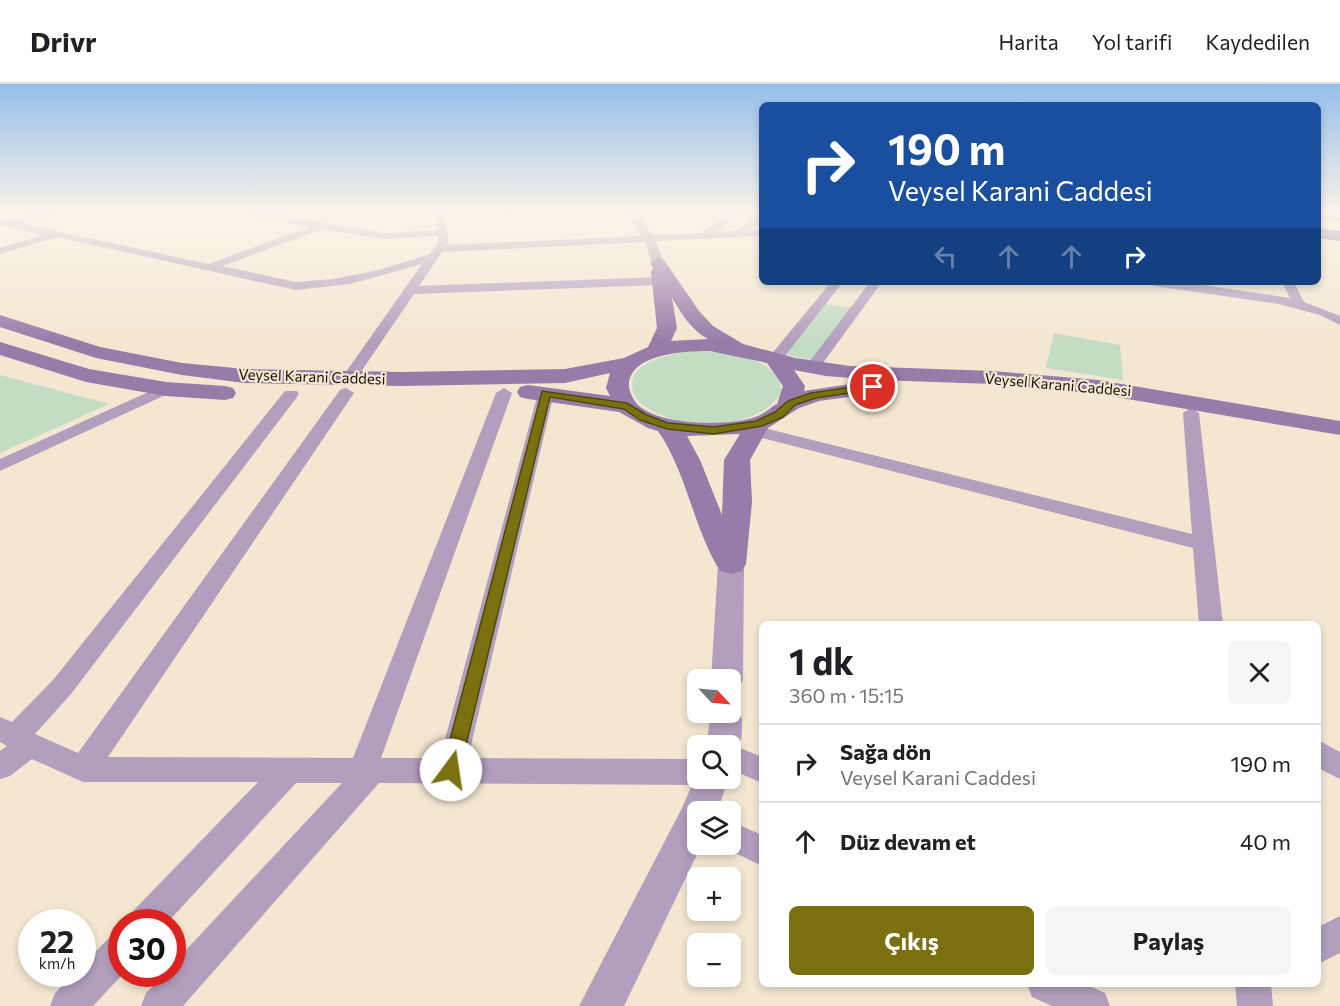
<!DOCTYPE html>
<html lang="tr">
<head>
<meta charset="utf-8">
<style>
	:root { --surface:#fff; --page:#f6f6f6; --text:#202124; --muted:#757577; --line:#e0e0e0; --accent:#7b7010 }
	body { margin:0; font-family:Commissioner,sans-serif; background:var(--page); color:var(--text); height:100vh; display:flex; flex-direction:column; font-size:22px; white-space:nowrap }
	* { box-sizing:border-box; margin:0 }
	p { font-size:20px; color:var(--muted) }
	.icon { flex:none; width:33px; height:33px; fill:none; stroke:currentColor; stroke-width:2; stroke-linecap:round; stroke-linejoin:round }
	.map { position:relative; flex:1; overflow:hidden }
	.panel { position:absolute; left:759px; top:537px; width:562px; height:366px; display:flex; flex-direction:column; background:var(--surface); border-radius:9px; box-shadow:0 3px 9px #0003 }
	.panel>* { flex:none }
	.guide { position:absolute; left:759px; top:18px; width:562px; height:183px; border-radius:9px; box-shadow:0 3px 9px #0003; background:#1a4fa0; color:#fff; overflow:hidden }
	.needle { width:39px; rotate:116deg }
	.tools { position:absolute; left:687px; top:585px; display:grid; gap:12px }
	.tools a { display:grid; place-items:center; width:54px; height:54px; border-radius:9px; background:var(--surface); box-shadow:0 3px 9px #0003; font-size:30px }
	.speed { position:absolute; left:18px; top:825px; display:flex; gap:12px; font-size:30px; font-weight:700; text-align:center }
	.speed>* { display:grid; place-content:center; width:78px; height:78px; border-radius:50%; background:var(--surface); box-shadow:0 3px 9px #0003; line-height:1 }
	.speed small { font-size:15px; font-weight:400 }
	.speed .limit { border:9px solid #d22; background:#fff; color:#111 }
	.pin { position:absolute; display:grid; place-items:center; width:51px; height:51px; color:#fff; margin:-26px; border:3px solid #fff; border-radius:50%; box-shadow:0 2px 6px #0007 }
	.me { position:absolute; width:66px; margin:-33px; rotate:14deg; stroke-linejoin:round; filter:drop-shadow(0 0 4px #0008) }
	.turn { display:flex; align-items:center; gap:21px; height:126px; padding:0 30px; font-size:27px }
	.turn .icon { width:78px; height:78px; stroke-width:2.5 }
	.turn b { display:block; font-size:42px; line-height:51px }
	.lanes { display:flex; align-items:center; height:57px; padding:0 30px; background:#0003; justify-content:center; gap:30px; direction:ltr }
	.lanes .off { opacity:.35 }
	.round { display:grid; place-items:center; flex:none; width:63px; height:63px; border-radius:9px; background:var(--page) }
	.overview { display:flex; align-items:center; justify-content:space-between; height:102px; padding:0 30px }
	h1 { font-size:36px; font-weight:700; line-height:45px }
	.primary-button { display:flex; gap:12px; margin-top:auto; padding:12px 30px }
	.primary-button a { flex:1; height:69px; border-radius:9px; background:var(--accent); color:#fff; font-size:24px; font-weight:700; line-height:69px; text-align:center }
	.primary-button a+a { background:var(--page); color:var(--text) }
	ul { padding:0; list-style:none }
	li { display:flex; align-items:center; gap:18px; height:78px; padding:0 30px; border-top:2px solid var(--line) }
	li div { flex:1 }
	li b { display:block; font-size:22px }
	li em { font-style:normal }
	header { display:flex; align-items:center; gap:36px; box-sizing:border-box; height:84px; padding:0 30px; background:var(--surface); border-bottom:2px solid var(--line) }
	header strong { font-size:28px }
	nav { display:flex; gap:33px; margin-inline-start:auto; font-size:21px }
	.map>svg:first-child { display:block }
	.green { fill:#c3dcc4 }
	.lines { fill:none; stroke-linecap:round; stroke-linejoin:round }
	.minor { fill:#b29fbe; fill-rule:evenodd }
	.tertiary { fill:#b29fbe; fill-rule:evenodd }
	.secondary { fill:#977ba9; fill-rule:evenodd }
	.trunk { fill:#7a5492; fill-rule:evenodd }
	.tram { stroke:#2f2a20; stroke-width:1.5 }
	.route { fill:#7b7010; stroke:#50490a; stroke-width:1.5 }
	.labels { text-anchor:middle; stroke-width:4.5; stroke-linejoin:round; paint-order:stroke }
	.far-street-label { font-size:15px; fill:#18140c; stroke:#f3e7d1 }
</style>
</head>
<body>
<header>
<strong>Drivr</strong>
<nav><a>Harita</a><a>Yol tarifi</a><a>Kaydedilen</a></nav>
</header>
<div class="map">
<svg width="1340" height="922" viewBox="0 0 1340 922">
	<rect width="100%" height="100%" fill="#f3e7d1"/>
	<path class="green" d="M825 220 853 224 815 277 782 270Z
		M1054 249 1120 261 1123 296 1046 284Z
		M691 267C722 267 775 270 782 307 758 349 679 348 643 321 637 317 632 310 632 302 631 276 672 270 691 267Z
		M0 291 109 320 0 369Z"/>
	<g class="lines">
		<path class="minor" d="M42 129H58L24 140 208 180 310 143 253 133 249 129H265L384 149 437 146 433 129H443L449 157 446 161 642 152 628 129H638L652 151 701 149 730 129H742L716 148 735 147 762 129V136L749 147 762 146V152L656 157 664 179 658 182 652 179 645 158 442 168 419 202 660 193 666 197 660 201 414 210 354 298 349 300 341 295 422 180 350 200 296 206 57 153 0 170V164L44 151 0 141V135L11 137ZM323 145 384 155 438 152 439 157 430 170 379 186 333 195 296 198 222 182Z
			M831 198H843L780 278H770L768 275 770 272Z
			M870 198H882L817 287H807L804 284 807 281Z
			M1148 198H1183L1290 214 1282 198H1294L1304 218 1340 232V241L1320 231 1279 220 1154 202Z
			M166 300 172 302 174 305 172 308 0 387V375Z
			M346 304 354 309 108 673 353 674 496 309 504 304 512 309 381 674H440L538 309 546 304 554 309 468 674 698 675V694H709L698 701 379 699 183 922H141L146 909 164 890H172V881L342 699H296L168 838H129L134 826 258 698H83L32 675 10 692 0 695V667L7 662 0 658V633L12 638 53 596 285 307H297L299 310 297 313 71 610 35 650 78 669 340 306Z
			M1191 324 1199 329 1223 540H1199L1193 464 746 350 743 346 752 341 1192 450 1183 329Z
			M1318 656 1340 668V695L1318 684Z
			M730 660 762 673V699L730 685V662H725Z
			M730 737 762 751V782L719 761 730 760Z
			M1340 832V869L1318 880V843Z
			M122 848 123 890 93 922H50L55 909 74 890H82V881L110 853Z
			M1027 900H1085L1105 909 1110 922H1052L1032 913Z
			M1235 900H1271L1273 922H1237Z"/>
		<path class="tertiary" d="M731 471 740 474 744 480 743 596 738 605 730 607V596H711L718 480 722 474Z
			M730 616 737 619C745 634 743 657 736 672L730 674V662H707L710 628H730Z
			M698 687V694H729L717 728H698V760H702L624 922H579L682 724Z"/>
		<path class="secondary" d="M658 174 664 176 699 227 713 242 743 260 795 274 850 282 993 287 1098 296 1340 337V351L1098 310 993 300 877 296 885 298 888 303 885 308 819 317 799 324 768 344 750 376 752 418 746 480 742 487 731 490 720 487C693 443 687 389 658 347L648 344 619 328 528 315 520 313 517 308 520 303 528 301 610 312 606 304 610 289 565 299 403 302 245 299 182 291 96 274 0 243V231L100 263 182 279 245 285 403 288 565 285 624 274 648 263 657 244 651 188 653 184 650 179ZM672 214C682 230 691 246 708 255L671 257 677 244ZM710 267 767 279 783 302 777 320C771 323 765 329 758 332 731 343 660 342 638 321 634 317 628 306 629 300 631 269 687 267 710 267ZM794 286 826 292 877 296 804 307 805 302ZM740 350 724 376 722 431 700 376 687 352Z
			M0 258 89 285 166 298 225 302 233 304 236 309 233 314 225 316 166 312 86 298 0 271Z"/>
		<path class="trunk" d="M1318 144 1340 147V157L1318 154Z"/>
		<path class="tram" d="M1318 132 1340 135"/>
	</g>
	<linearGradient id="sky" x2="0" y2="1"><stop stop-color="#95beea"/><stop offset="0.5" stop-color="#faf4ea"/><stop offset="1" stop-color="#faf4ea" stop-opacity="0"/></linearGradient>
	<rect width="1340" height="258" fill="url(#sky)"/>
	<path class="route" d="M873 300 876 301V305L816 314 795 321 783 333 762 342 714 350 667 345 640 336 624 325 550 313 460 686 457 692 451 694 444 692 442 686 542 307 627 319 647 331 668 339 714 343 756 337 775 328 788 317 811 309Z"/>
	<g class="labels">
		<g class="far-street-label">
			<text transform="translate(312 293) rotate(2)" y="5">Veysel Karani Caddesi</text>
			<text transform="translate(1058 301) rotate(5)" y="5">Veysel Karani Caddesi</text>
		</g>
	</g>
</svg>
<div class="tools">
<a><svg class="needle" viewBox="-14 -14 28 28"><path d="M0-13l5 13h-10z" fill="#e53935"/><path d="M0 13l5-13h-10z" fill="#757577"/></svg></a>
<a><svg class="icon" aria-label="search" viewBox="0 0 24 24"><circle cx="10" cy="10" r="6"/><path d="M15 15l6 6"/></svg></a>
<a><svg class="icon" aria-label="layers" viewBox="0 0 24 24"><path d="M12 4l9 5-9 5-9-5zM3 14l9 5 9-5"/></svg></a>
<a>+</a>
<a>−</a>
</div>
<div class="speed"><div>22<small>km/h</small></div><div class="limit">30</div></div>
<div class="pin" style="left:873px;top:303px;background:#d93025"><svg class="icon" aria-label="arrive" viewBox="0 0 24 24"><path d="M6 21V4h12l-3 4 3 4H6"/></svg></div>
<svg class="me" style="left:451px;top:686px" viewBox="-20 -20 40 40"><circle r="19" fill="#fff"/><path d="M0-13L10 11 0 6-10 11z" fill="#7b7010"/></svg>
<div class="guide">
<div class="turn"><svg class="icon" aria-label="right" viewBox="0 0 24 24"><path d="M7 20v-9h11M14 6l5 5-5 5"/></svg><div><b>190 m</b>Veysel Karani Caddesi</div></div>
<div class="lanes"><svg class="icon off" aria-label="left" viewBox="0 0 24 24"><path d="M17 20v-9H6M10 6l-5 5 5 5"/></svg><svg class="icon off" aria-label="ahead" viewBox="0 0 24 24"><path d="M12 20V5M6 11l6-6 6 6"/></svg><svg class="icon off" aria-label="ahead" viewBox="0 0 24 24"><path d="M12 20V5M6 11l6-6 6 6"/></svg><svg class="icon" aria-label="right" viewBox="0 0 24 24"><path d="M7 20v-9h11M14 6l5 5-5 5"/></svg></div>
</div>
<section class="panel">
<div class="overview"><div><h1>1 dk</h1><p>360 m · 15:15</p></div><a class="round"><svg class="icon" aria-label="close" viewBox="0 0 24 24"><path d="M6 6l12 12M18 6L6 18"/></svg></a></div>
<ul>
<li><svg class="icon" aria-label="right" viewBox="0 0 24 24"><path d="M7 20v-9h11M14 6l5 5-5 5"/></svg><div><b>Sağa dön</b><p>Veysel Karani Caddesi</p></div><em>190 m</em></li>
<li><svg class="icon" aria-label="ahead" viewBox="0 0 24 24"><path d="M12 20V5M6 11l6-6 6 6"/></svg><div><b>Düz devam et</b></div><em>40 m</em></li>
</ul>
<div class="primary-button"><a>Çıkış</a><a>Paylaş</a></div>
</section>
</div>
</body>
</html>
